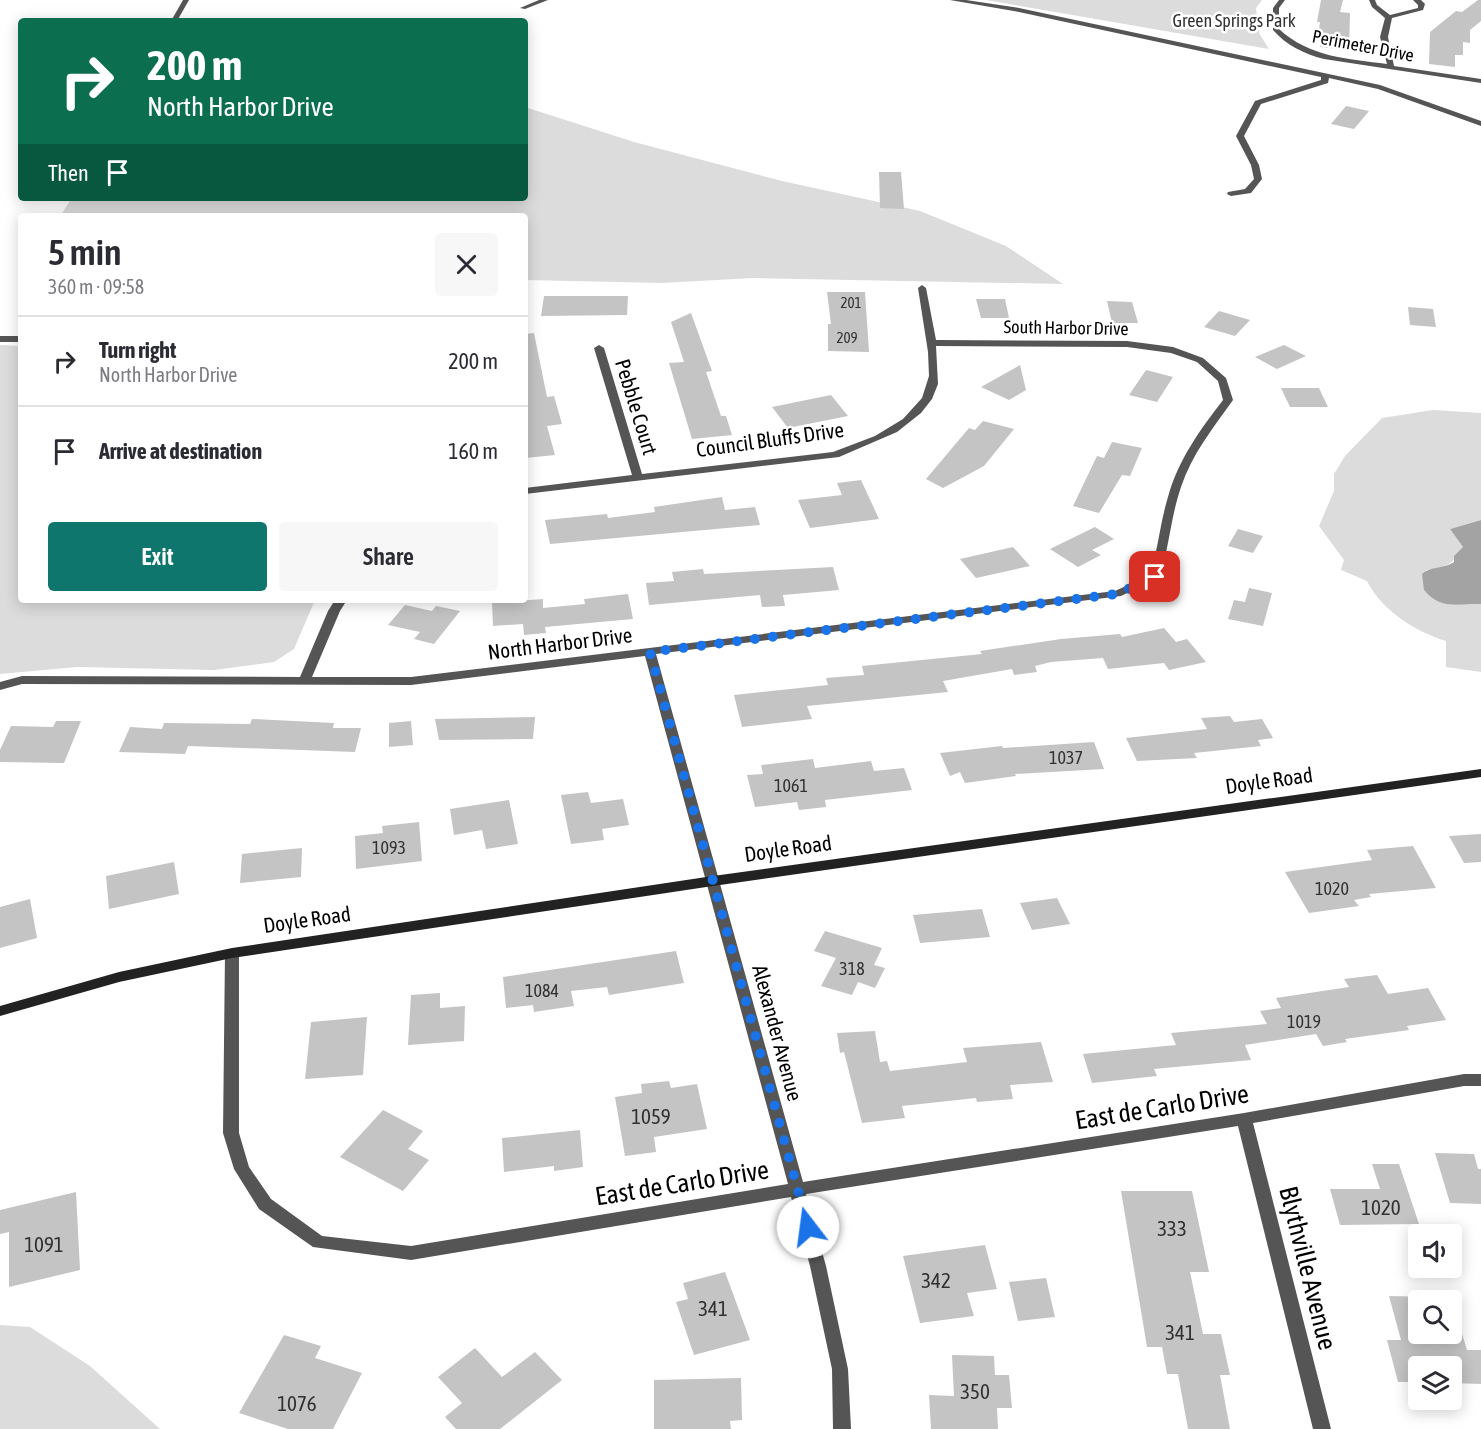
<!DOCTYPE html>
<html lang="en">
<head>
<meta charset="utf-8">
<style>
	:root { --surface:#fff; --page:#f7f7f7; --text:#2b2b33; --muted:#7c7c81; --line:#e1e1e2; --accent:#0f766e }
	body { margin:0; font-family:"Asap Condensed",sans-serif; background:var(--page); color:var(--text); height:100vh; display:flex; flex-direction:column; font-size:22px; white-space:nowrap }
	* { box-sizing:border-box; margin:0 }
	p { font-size:20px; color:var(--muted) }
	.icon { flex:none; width:33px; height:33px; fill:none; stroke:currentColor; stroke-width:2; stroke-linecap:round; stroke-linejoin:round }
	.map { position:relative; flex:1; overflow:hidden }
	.drawer { position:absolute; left:18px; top:213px; width:510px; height:390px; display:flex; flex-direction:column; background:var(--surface); border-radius:6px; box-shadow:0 3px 15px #0003 }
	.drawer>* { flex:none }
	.banner { position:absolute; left:18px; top:18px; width:510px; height:183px; border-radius:6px; box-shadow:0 3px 15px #0003; background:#0b6e4f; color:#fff; overflow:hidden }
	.controls { position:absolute; left:1408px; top:1224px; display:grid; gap:12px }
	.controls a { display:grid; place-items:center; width:54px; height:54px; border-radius:6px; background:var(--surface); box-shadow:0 3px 15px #0003; font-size:30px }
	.pin { position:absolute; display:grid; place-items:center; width:51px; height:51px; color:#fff; margin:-26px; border-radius:12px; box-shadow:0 3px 9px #0006 }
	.me { position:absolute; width:66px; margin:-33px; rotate:345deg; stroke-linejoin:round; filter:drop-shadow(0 0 4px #0008) }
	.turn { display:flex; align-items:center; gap:21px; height:126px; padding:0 30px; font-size:27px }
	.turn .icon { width:78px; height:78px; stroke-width:2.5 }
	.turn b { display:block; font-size:42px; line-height:51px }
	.then { display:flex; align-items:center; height:57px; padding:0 30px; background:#0003; gap:12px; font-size:22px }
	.round { display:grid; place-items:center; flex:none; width:63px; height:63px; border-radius:6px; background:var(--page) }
	.summary { display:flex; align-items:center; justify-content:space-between; height:102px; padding:0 30px }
	h1 { font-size:36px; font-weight:600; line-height:45px }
	.cta { display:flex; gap:12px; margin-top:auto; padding:12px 30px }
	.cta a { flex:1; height:69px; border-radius:6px; background:var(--accent); color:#fff; font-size:24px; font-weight:600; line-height:69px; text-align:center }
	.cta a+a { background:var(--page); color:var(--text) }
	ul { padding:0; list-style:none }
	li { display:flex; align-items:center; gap:18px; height:90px; padding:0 30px; border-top:2px solid var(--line) }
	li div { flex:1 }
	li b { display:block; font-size:22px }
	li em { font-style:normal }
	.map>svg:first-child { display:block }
	.green { fill:#dcdcdc }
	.water { fill:#a3a3a3 }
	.building { fill:#c4c4c4 }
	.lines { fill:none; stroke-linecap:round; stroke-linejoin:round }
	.lane { fill:#555; fill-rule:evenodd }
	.street { fill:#555; fill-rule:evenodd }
	.secondary { fill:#222; fill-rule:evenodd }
	.route { stroke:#1a73e8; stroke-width:10; stroke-dasharray:0 18 }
	.labels { text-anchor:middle; stroke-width:5; stroke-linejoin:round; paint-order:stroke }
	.far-number-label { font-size:15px; fill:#313131 }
	.far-park-label { font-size:18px; fill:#333; stroke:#fff }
	.far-street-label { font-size:18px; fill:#000; stroke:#fff }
	.number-label { font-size:18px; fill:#313131 }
	.street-label { font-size:21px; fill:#000; stroke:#fff }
	.near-number-label { font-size:21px; fill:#313131 }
	.near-street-label { font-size:26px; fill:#000; stroke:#fff }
</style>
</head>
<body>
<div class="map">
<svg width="1481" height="1429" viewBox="0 0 1481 1429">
	<rect width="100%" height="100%" fill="#fff"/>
	<path class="green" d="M986 0H1262L1256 8 1259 33 1269 49Z
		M525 107 634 142 782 181 920 211 1006 246 1063 284 754 278 662 283 525 280V216H60L72 198H525Z
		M0 345 21 346V600H315L294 649 274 662 214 670 77 667 0 674Z
		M1433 410 1481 413V520L1450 529 1463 547C1453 565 1446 567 1426 570L1424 590C1441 611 1458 603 1481 604V672L1446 667V641C1416 632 1381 610 1367 581L1341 570 1344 560 1319 526 1334 491V474L1345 456 1382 418Z
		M0 1325 30 1327 90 1366 160 1429H0Z"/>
	<path class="water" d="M1481 520V604C1458 603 1441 611 1424 590L1422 574C1430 566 1444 569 1454 562V556L1463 547 1450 529Z"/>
	<path class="building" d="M1321 0H1343L1340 12 1350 13 1349 50 1320 47 1322 35H1318L1320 22H1317Z
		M1478 0H1481V21L1470 30V43L1463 42V55H1455V67L1429 64 1430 32 1456 11 1462 12Z
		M1346 106 1369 111 1354 129 1331 124Z
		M879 172H901L904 209 880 208Z
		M827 292H865L869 352 828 351V324H831Z
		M544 296H628L627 315 541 316Z
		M976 299H1005L1009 318H981Z
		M1107 301 1132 302 1138 323H1112Z
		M1408 307 1433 309 1436 327 1410 325Z
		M1219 311 1250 320 1235 336 1204 327Z
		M691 313 712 371 706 372 721 416H726L732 435 692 439 669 363 684 362 671 322Z
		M534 333 547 397 554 396 562 424 547 426 555 455 525 458V334Z
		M1284 345 1306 356 1277 369 1255 357Z
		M1020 365 1026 390 1009 400 981 387Z
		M1146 370 1173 377 1157 402 1129 395Z
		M1281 388H1319L1328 407H1290Z
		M831 395 848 416 788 428 772 407Z
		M983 421 1014 429 984 466 943 488 926 479 969 428 975 430Z
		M1112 442 1142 448 1130 476 1122 475 1099 513 1073 506 1097 456 1104 458Z
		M861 480 879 519 810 528 798 500 842 495 837 483Z
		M722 497 725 510 755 507 760 525 550 544 545 520 607 514 608 518 655 512 654 507Z
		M1095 527 1114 539 1092 550 1101 555 1078 567 1050 549Z
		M1238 529 1263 536 1253 553 1228 546Z
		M1013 547 1030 566 976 578 960 559Z
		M833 567 839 590 783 595 785 606 762 607 760 595 649 605 646 583 674 581 672 572 703 569 704 574Z
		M1249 588 1272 593 1263 626 1228 619 1234 600 1245 602Z
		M628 594 633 619 545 627 546 633 524 635 523 624 493 626 492 603 543 599V608L585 604 584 599Z
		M405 605 432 611 436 606 460 611 434 644 414 639 420 632 388 625Z
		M1164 628 1176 642 1187 639 1206 662 1169 670 1164 663 1108 669 1103 658 1051 662 1035 666 1037 672 1014 675 1012 669 943 681 948 692 807 706 812 719 742 727 734 695 828 685 826 678 864 675 862 666 982 654 980 651 1061 639 1120 634 1122 637Z
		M1230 716 1234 722 1262 719 1273 738 1258 740 1261 746 1194 753 1197 758 1137 761 1126 738 1207 729 1201 718Z
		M535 717 533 739 439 740 435 719Z
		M252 719 334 723 333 728H361L355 752 188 746 185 754 119 752 130 727 162 729 164 723 250 724Z
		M56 721H81L64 763 0 762V750L11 726 53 727Z
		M411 721 413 745 389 747V723Z
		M1094 742 1104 769 1015 774 1016 776 965 783 960 772 950 776 940 753 1002 746 1003 748Z
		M813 759 815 768 871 761 874 771 904 768 912 790 825 800 826 807 799 810 797 802 755 807 747 775 763 774 761 765Z
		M588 792 591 803 623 799 629 825 602 829 604 840 571 844 561 795Z
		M509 800 518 844 486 849 482 830 454 835 450 809Z
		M419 822 422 861 356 869 355 836 383 833 382 826Z
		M1481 834V862L1464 863 1449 836Z
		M1413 846 1436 888 1369 894 1371 897 1354 900 1359 906 1309 913 1285 872 1372 860 1367 850Z
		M302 848 301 877 240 883 242 854Z
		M174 862 179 894 109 909 106 876Z
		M1057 898 1070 924 1032 930 1020 903Z
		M30 899 37 938 0 948V907Z
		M982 909 990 937 920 943 913 915Z
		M825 931 882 948 874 965 885 968 875 988 858 982 852 995 821 986 836 958 814 951Z
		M676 951 684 983 609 995 607 987 571 991 574 1006 534 1012 533 1005 506 1008 503 977Z
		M1377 975 1388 994 1428 988 1446 1020 1407 1026 1409 1030 1345 1039 1347 1042 1323 1046 1316 1034 1245 1045 1251 1060 1154 1069 1157 1076 1092 1083 1083 1054 1176 1045 1171 1033 1267 1024 1260 1011 1281 1008 1276 998 1349 987 1344 979Z
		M440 993V1008L465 1006 464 1041 408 1045 411 995Z
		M367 1017 363 1075 305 1079 311 1022Z
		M875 1031 880 1062 887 1061 890 1071 967 1062 963 1048 1041 1042 1053 1082 1010 1085 1013 1099 977 1102 976 1098 902 1106 905 1118 862 1123 844 1052 840 1053 837 1033Z
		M669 1081 671 1088 697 1084 707 1129 654 1137 656 1152 625 1156 615 1097 642 1093 641 1084Z
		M383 1110 423 1131 408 1149 429 1160 403 1191 340 1157Z
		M580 1130 583 1167 554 1171V1166L504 1172 502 1138Z
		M1435 1153 1474 1154 1478 1169H1481V1204L1450 1203Z
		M1372 1164H1399L1419 1224 1340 1225 1330 1189H1380Z
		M1121 1191H1192L1209 1272H1190L1203 1334H1221L1230 1375H1220L1230 1429H1188L1178 1374H1167L1162 1347H1147Z
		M76 1192 80 1270 9 1287V1232L0 1234V1210Z
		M985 1245 997 1289 967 1293 974 1316 920 1323 903 1256Z
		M725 1272 750 1340 694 1355 676 1302 688 1299 683 1283Z
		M1046 1278 1055 1317 1018 1321 1009 1282Z
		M1389 1296 1433 1297 1434 1300H1419V1334H1452V1317H1457L1467 1350H1481V1384L1452 1383V1366H1419V1382H1398L1387 1340H1401Z
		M284 1335 321 1346 315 1358 362 1373 333 1429H288L239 1413Z
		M475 1348 502 1377 535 1352 562 1380 500 1429H456L445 1417 462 1403 438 1377Z
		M952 1355 994 1356 995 1375H1009L1012 1408H997L998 1429H931L929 1395 954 1396Z
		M741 1378 742 1420 730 1421 731 1429H654V1380Z"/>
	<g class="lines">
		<path class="lane" d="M539 0H548L525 9 520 8Z
			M950 0H966L1019 8 1380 85 1481 121V126L1378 89 1329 78 1328 83 1261 104 1244 136 1259 165 1262 179 1251 193 1231 196 1227 194 1228 192 1245 189 1254 179 1251 165 1236 136 1255 101 1321 80V77L1019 12Z"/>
		<path class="street" d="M183 0H189L177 21H171Z
			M1279 0H1285L1279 8V29C1309 57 1348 59 1387 64L1380 37 1385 18 1372 7 1369 0H1375L1377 5 1390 15 1418 8V5L1413 0H1421L1425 4 1423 10 1392 18 1388 37 1394 66 1481 79V83L1324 59C1304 54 1286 45 1273 30V8Z
			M922 285 926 288 936 340 1127 341 1173 347 1203 358 1226 378 1233 400C1213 428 1192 454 1181 487 1171 516 1169 547 1160 577L1121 596 656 654 803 1182 1244 1113 1464 1074H1481V1086H1464L1253 1123 1331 1429H1313L1238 1126 806 1194 826 1266 848 1369 851 1429H833L832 1369 810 1266 791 1197 411 1260 313 1247 259 1209 234 1169 223 1133 225 953 227 949H237L239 953V1133L249 1167 271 1199 322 1236 411 1246 788 1184 645 656 411 685 22 684 0 690V682L22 676 300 677 328 611 335 600H347L340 611 312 677H411L1115 591 1150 575C1158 550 1160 523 1168 497 1178 460 1200 430 1223 400L1218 381 1197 362 1171 353 1127 347 936 346 938 384 932 399 921 413 897 432 839 457 525 494V488L632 475 594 348 599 345 604 348 642 474 833 452 875 436 903 419 922 398 929 376 928 352 918 288Z
			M0 336H21V342H0Z"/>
		<path class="secondary" d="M1481 769V777L713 886 232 958 119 982 0 1016V1006L119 972 232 948 713 876Z"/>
	</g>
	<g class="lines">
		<path class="route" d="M808 1227 650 652 1117 594 1155 577"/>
	</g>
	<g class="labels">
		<g class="far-number-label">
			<text x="851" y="308">201</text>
			<text x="847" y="343">209</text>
		</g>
		<g class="far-park-label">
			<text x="1234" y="27">Green Springs Park</text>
		</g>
		<g class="far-street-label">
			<text transform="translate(1363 46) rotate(11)" y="6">Perimeter Drive</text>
			<text transform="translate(1066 328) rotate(1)" y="6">South Harbor Drive</text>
		</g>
		<g class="number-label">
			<text x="1066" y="764">1037</text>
			<text x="791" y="792">1061</text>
			<text x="389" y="854">1093</text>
			<text x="1332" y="895">1020</text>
			<text x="852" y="975">318</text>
			<text x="542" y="997">1084</text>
			<text x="1304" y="1028">1019</text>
		</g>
		<g class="street-label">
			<text transform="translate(636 407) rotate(73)" y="7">Pebble Court</text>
			<text transform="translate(770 440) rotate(-8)" y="7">Council Bluffs Drive</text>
			<text transform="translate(560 644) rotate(-7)" y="7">North Harbor Drive</text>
			<text transform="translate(1269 781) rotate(-8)" y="7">Doyle Road</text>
			<text transform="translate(788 849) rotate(-8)" y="7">Doyle Road</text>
			<text transform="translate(307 920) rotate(-8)" y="7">Doyle Road</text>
			<text transform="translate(777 1033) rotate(75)" y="7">Alexander Avenue</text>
		</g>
		<g class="near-number-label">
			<text x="651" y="1124">1059</text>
			<text x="1381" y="1215">1020</text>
			<text x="1172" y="1236">333</text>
			<text x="44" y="1252">1091</text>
			<text x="936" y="1288">342</text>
			<text x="713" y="1316">341</text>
			<text x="1180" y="1340">341</text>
			<text x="975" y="1399">350</text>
			<text x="297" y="1411">1076</text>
		</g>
		<g class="near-street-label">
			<text transform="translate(1162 1107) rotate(-9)" y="9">East de Carlo Drive</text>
			<text transform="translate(682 1183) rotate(-9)" y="9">East de Carlo Drive</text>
			<text transform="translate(1308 1268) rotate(76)" y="9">Blythville Avenue</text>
		</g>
	</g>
</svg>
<div class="controls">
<a><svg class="icon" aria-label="sound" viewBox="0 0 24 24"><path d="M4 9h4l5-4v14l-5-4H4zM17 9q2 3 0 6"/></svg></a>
<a><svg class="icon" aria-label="search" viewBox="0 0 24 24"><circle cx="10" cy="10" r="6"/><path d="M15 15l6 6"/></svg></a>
<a><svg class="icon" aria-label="layers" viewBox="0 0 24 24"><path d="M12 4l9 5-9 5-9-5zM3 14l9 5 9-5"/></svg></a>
</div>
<div class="pin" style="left:1155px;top:577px;background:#d93025"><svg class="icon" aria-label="arrive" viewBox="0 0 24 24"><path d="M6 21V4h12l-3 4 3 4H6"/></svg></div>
<svg class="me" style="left:808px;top:1227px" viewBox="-20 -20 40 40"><circle r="19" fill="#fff"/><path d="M0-13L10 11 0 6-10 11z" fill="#1a73e8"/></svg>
<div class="banner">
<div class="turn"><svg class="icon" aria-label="right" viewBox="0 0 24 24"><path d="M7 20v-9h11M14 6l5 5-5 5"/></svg><div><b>200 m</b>North Harbor Drive</div></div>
<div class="then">Then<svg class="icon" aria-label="arrive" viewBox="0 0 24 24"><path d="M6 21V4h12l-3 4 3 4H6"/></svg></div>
</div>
<section class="drawer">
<div class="summary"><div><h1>5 min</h1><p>360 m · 09:58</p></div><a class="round"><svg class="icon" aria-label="close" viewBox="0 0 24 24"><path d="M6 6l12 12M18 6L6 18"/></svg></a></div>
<ul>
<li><svg class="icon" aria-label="right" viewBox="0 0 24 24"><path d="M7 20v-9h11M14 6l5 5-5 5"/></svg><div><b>Turn right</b><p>North Harbor Drive</p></div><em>200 m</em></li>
<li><svg class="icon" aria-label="arrive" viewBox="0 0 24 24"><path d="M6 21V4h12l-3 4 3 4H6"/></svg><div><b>Arrive at destination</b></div><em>160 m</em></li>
</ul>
<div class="cta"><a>Exit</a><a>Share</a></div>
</section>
</div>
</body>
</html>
